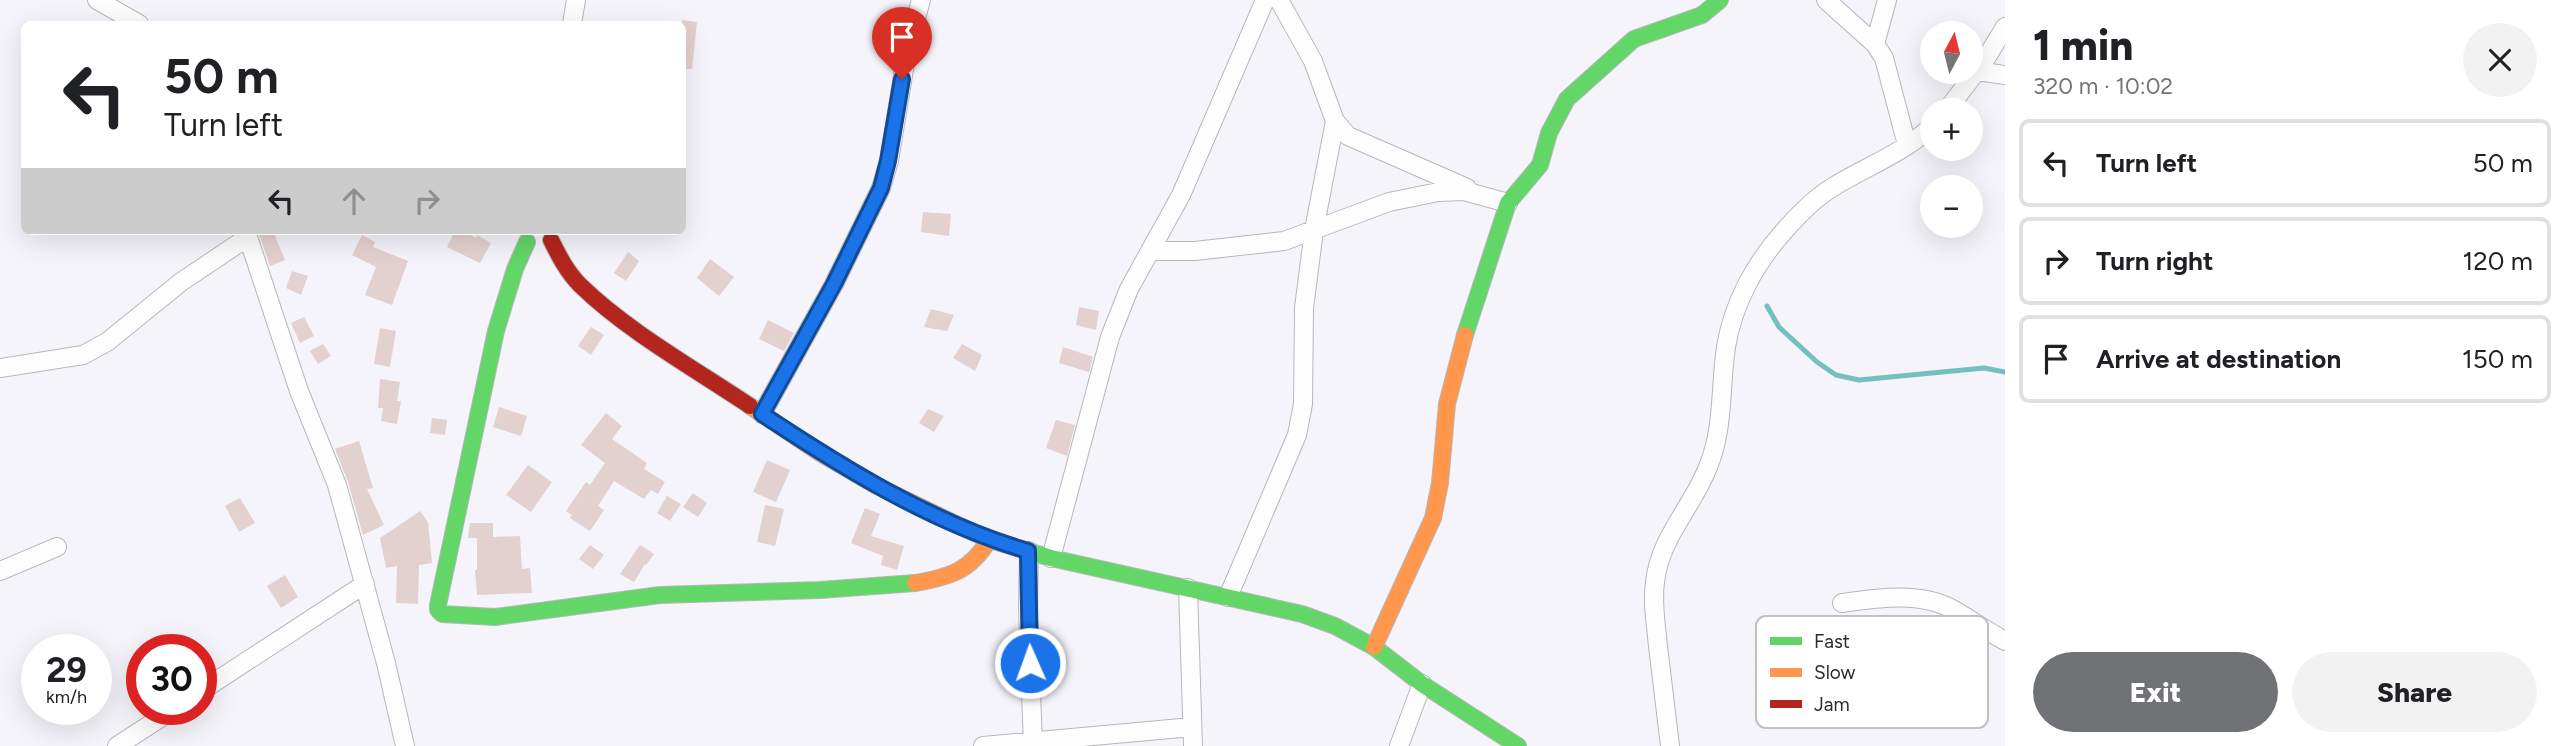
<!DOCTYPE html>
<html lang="en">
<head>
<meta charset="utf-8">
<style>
	:root { --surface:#fff; --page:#f2f2f2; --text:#202124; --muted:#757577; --line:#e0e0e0; --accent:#717276 }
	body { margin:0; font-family:Figtree,sans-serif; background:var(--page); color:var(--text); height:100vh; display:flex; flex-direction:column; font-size:26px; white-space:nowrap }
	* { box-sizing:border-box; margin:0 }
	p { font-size:23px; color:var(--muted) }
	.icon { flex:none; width:38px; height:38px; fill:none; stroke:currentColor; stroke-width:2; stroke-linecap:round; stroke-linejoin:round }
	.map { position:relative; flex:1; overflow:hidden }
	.details { display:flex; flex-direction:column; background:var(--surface); width:560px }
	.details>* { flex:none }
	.guide { position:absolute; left:21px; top:21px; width:665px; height:214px; border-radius:10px; box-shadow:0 7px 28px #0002; background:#fff; color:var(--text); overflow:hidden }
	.needle { width:46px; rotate:7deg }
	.fabs { position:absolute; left:1920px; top:21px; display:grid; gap:14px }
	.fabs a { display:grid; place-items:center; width:63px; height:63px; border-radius:50%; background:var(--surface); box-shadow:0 7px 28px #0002; font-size:35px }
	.speed { position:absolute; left:21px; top:634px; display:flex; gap:14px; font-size:35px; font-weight:700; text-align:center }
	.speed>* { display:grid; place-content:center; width:91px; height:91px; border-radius:50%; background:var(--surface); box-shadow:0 7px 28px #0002; line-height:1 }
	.speed small { font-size:18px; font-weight:400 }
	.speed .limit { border:10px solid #d22; background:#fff; color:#111 }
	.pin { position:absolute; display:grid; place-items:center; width:60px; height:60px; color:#fff; margin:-72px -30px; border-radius:50% 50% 50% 0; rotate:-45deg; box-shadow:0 0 7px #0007 }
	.pin .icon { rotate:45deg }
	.me { position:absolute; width:77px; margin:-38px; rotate:358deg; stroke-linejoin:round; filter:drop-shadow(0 0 5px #0008) }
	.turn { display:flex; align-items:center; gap:24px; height:147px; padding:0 28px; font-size:32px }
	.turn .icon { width:91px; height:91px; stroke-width:2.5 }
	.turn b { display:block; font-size:49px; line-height:60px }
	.lanes { display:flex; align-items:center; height:66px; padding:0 28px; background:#0003; justify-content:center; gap:35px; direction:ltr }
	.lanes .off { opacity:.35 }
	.round { display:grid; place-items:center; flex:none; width:74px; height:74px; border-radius:37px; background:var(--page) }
	.headline { display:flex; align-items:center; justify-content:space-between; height:119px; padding:0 28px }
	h1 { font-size:42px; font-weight:800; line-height:52px }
	.cta { display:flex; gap:14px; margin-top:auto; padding:14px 28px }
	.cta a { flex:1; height:80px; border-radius:42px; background:var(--accent); color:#fff; font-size:28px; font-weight:800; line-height:80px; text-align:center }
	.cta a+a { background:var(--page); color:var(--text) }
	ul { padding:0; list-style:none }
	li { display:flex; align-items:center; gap:21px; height:88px; margin:0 14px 10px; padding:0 14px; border:4px solid var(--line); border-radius:10px }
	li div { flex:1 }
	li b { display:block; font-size:26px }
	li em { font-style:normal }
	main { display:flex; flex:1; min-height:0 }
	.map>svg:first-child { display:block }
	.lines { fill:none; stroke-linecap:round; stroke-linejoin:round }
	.stream { stroke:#76bfc1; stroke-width:5 }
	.building { fill:#e3d1cf }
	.street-casing { stroke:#b7b7bb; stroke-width:20 }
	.fast-casing { stroke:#b7b7bb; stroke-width:18 }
	.slow-casing { stroke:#b7b7bb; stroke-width:18 }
	.jam-casing { stroke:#b7b7bb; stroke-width:18 }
	.street { stroke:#fdfdfe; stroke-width:18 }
	.fast { stroke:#63d668; stroke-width:16 }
	.slow { stroke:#ff974d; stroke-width:16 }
	.jam { stroke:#b3261e; stroke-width:16 }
	.route-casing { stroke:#114b97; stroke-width:18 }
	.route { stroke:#1a73e8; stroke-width:12 }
	.key { fill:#fff; stroke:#bfc0c1; stroke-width:2 }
	.key-label { font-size:19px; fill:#2b2c2f }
</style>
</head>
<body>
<main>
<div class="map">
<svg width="2005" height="746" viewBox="0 0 2005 746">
	<rect width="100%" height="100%" fill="#f4f4fa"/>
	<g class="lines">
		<path class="stream" d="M1767 306 1779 327 1817 362 1836 375 1859 380 1984 368 2005 372"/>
	</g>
	<path class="building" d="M682 20 697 22 692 69H682Z
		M923 212 951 214 949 236 921 232Z
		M258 231H273L285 260 270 266Z
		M455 231H464L476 238 477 235 491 243 480 263 447 247Z
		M362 235 375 242 373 247 408 261 392 305 365 295 376 267 352 255Z
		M628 252 639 261 626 281 614 273Z
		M710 259 734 277 719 296 697 278Z
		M292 271 308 276 301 295 286 288Z
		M1079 307 1099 311 1096 330 1076 325Z
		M931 309 954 315 947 331 924 327Z
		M304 317 314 336 300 343 291 323Z
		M768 320 794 333 784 351 759 339Z
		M591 327 604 335 591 355 578 346Z
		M380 328 396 331 390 367 374 364Z
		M323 344 331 356 318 364 310 351Z
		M962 344 982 355 975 371 953 358Z
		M1063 347 1093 357 1089 372 1059 363Z
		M380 379 400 382 397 401H401L397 424 381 421 383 408H378Z
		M499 407 527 416 521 436 493 427Z
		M928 409 944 416 934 432 919 423Z
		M606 413 622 426 612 439 647 463 644 469 665 482 658 494 651 490 644 499 614 481 598 506 604 510 590 531 570 518 572 515 566 511 586 482 590 485 605 463 581 445Z
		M432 418 447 420 445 435 430 433Z
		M1056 420 1075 425 1067 456 1046 448Z
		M359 441 373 488 367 489 384 525 363 535 348 482 335 449Z
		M767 460 790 470 776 502 753 492Z
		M528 465 552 482 531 512 506 495Z
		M693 493 707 503 698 517 683 507Z
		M667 496 681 504 670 521 657 513Z
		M240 498 255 523 239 532 225 506Z
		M765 505 784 509 775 546 757 542Z
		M865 508 880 514 871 536 904 546 897 570 881 565 883 556 851 543Z
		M420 511 428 522 432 563 419 565 418 604 396 603 397 566 386 568 380 538Z
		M470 523H493V537L520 536 522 569 530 568 532 593 477 595 475 570H477V538H468Z
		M590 545 604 555 593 569 579 559Z
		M640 545 654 554 646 565 645 564 634 582 620 574Z
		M285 575 298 597 281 608 267 586Z"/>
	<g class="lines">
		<g class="street-casing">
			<path id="street" d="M97 0 139 24
				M1279 0 1313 61 1335 121 1348 136 1467 188
				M1826 0 1875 44 1884 58 1907 145
				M572 24 576 0
				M1875 44 1887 0
				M1977 71 2005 75
				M1947 110 1985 60 2005 27
				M246 231 299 391 337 485 386 663 405 746
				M1150 251H1195L1284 241 1389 202 1438 192 1464 191 1508 203
				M0 368 83 355 107 342 181 282 248 237
				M762 414 834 284 881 188 889 161 907 51 921 0
				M1029 551 1028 609 1033 746
				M1051 558 1110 337 1129 289 1181 195 1265 0
				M0 571 57 547
				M1188 588 1193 746
				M1228 597 1297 435 1303 404 1304 308 1314 230 1335 121
				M1842 603C1877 598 1921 591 1954 610 1971 620 1987 631 2005 641
				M1897 666C1914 673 1929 682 1948 676L1979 627
				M201 691 365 584
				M117 746 174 709
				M983 746 1192 727
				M1399 746 1422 684
				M1670 746C1666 713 1662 679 1658 646 1656 625 1652 603 1655 582 1660 537 1692 508 1708 467 1724 429 1720 387 1726 347 1733 303 1756 262 1785 230 1799 214 1815 198 1833 187 1865 167 1904 153 1932 126"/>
		</g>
		<g class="fast-casing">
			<path id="fast" d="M527 242 515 269 496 331 438 605V610L442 614 495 617 660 595 820 590 915 583
				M1465 335 1508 203 1540 165 1549 133 1567 99 1634 39 1702 15 1720 0
				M987 539 1051 558 1302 614 1335 626 1374 647 1422 684 1518 746"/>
		</g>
		<g class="slow-casing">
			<path id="slow" d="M750 406 820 453 875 485 987 539
				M915 583C950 577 970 571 989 540
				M1374 647 1433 518 1440 483 1447 404 1465 335"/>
		</g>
		<g class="jam-casing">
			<path id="jam" d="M551 240C559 256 567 272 580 285 627 331 695 369 750 406"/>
		</g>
		<use href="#street" class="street"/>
		<use href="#fast" class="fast"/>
		<use href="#slow" class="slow"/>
		<use href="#jam" class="jam"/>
	</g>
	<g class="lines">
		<g class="route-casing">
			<path id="route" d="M902 79 888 161 881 188 834 284 762 414C845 469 932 523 1028 551L1030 663"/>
		</g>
		<use href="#route" class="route"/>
	</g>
	<rect x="1756" y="616" width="232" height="112" rx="10" class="key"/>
	<rect x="1770" y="637" width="32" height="8" fill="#63d668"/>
	<rect x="1770" y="668" width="32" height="9" fill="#ff974d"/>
	<rect x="1770" y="700" width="32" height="8" fill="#b3261e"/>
	<g class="key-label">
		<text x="1814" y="648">Fast</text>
		<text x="1814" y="679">Slow</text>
		<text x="1814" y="711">Jam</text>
	</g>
</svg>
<div class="fabs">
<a><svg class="needle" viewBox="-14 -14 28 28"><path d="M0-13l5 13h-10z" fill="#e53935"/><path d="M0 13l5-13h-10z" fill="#757577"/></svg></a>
<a>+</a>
<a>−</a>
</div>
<div class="speed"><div>29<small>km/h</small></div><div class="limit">30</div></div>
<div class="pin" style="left:902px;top:79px;background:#d93025"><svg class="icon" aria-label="arrive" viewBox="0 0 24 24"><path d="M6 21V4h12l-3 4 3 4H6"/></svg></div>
<svg class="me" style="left:1030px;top:663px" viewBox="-20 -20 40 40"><circle r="17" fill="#1a73e8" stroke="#fff" stroke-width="3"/><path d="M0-11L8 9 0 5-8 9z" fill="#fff"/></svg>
<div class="guide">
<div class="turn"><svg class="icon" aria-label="left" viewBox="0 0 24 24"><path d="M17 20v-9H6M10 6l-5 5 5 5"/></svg><div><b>50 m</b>Turn left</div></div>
<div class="lanes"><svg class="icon" aria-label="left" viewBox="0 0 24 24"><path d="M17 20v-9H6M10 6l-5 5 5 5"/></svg><svg class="icon off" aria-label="ahead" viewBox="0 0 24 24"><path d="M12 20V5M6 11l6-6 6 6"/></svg><svg class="icon off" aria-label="right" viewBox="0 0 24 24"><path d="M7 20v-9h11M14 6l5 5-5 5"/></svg></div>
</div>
</div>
<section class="details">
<div class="headline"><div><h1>1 min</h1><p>320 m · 10:02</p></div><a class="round"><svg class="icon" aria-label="close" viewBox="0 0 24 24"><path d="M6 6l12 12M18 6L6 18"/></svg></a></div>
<ul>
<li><svg class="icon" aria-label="left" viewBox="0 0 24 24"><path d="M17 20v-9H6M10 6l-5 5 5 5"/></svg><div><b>Turn left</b></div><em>50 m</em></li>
<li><svg class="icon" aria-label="right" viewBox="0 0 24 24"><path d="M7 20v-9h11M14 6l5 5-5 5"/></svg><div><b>Turn right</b></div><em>120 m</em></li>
<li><svg class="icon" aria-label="arrive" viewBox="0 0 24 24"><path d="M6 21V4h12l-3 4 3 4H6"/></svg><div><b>Arrive at destination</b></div><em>150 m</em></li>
</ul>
<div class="cta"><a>Exit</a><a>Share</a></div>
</section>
</main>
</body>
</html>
